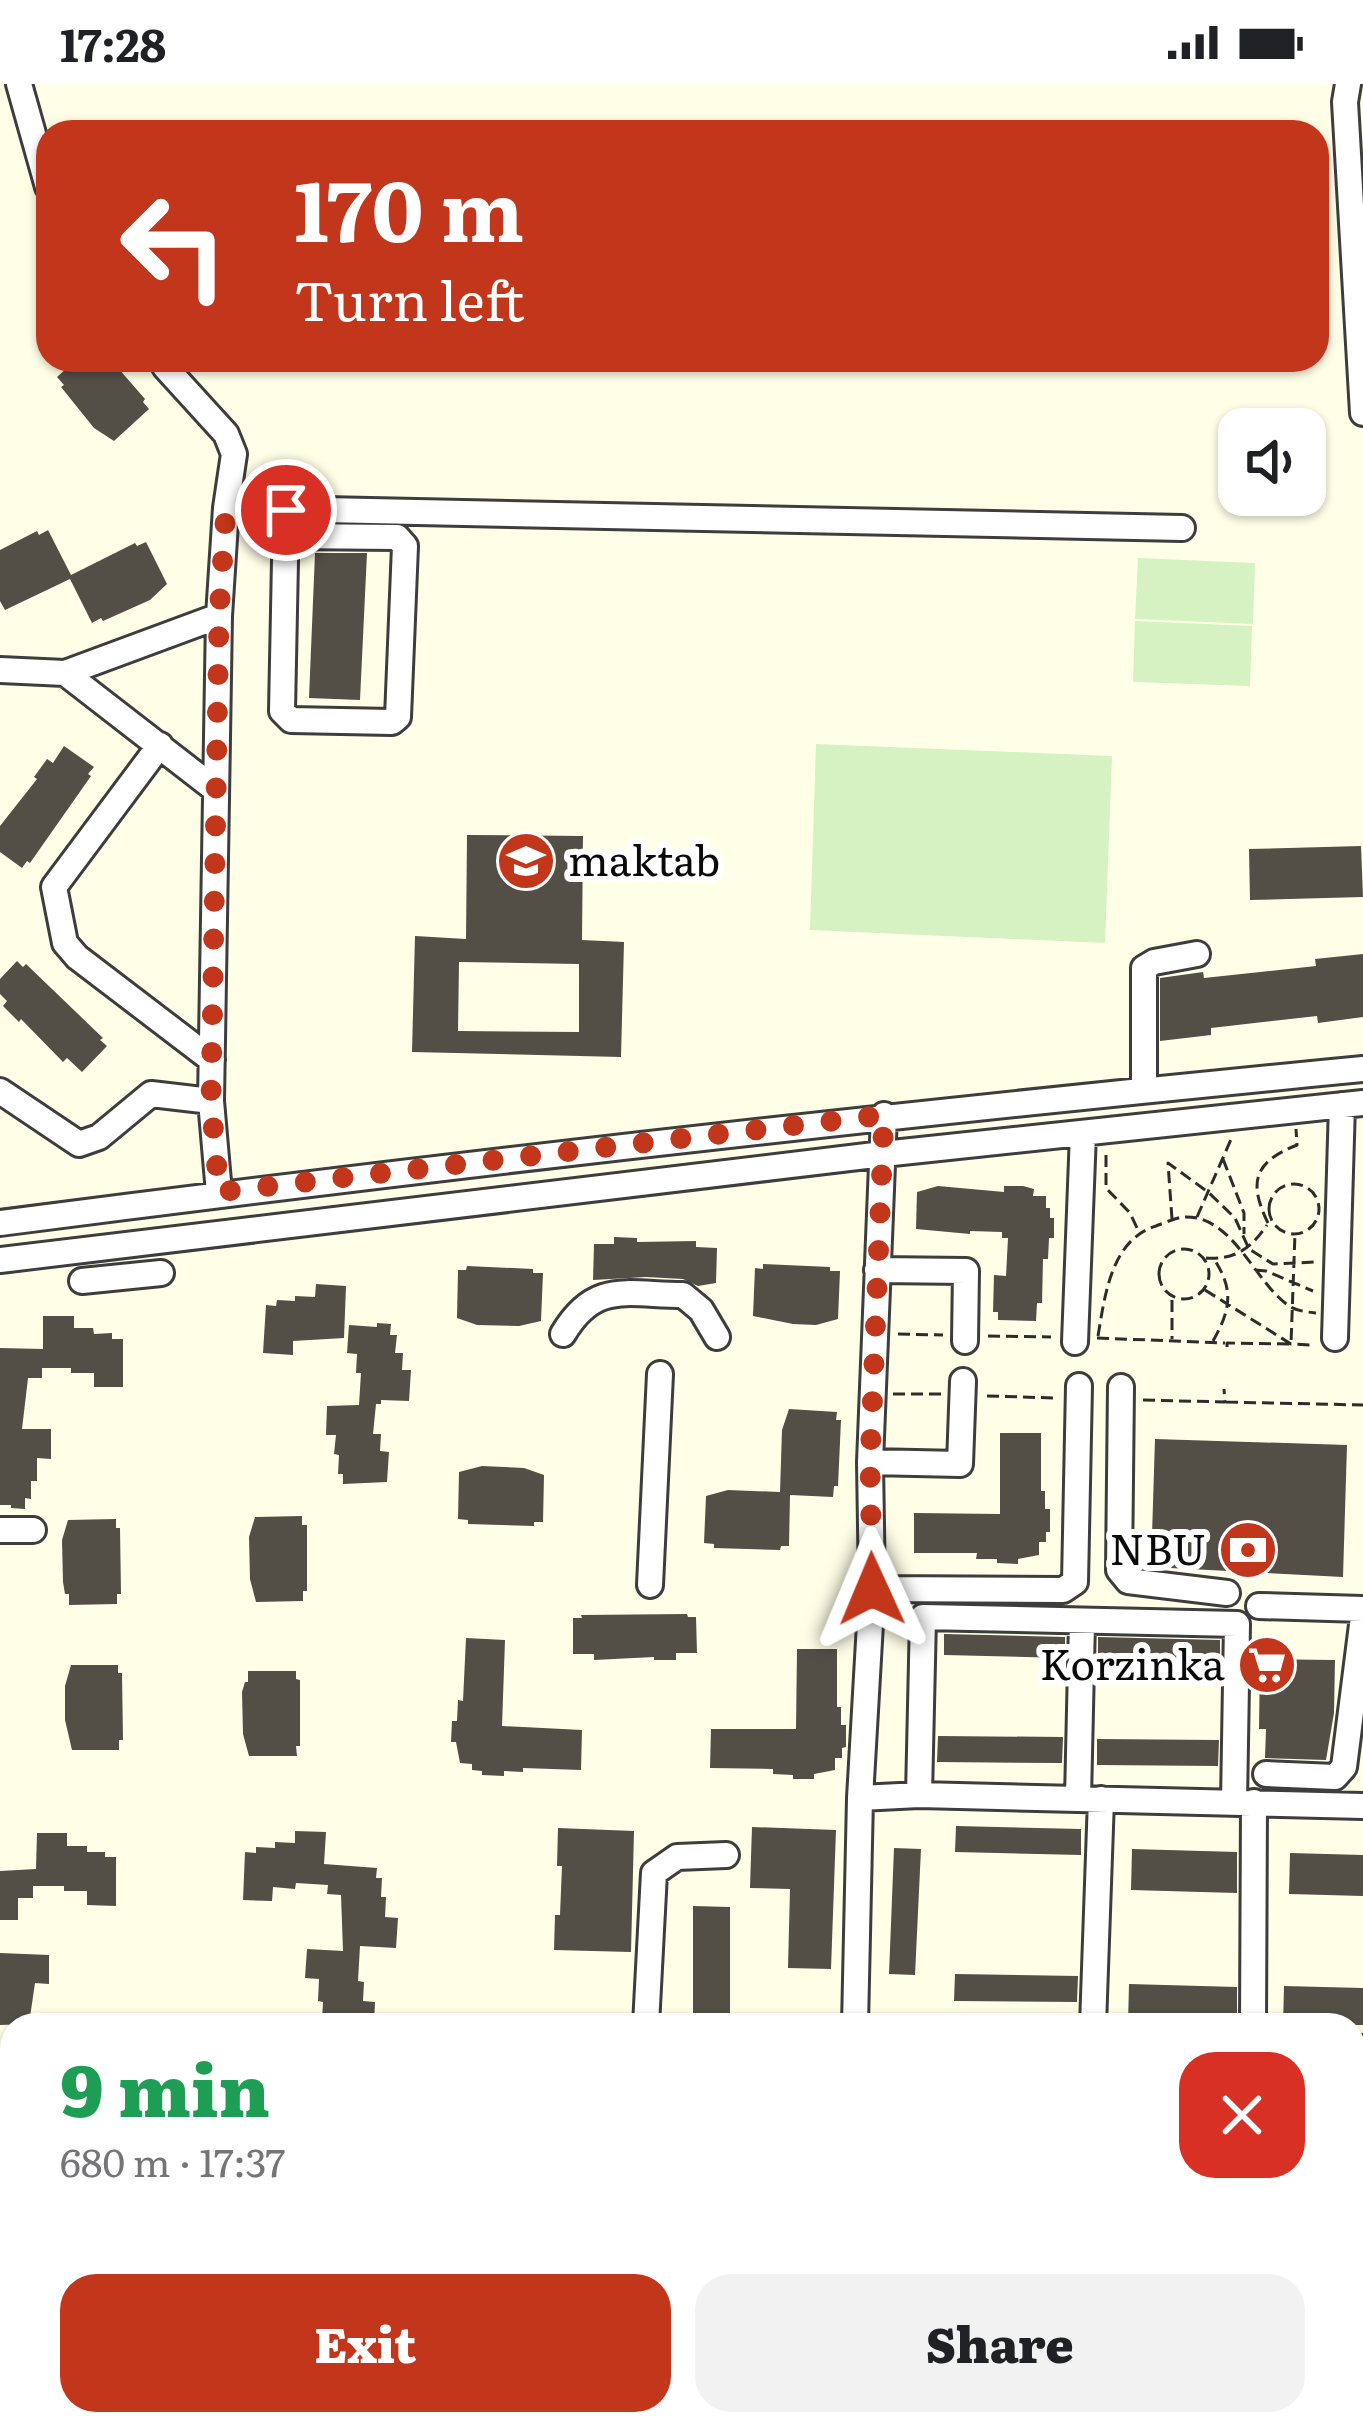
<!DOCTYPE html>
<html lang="en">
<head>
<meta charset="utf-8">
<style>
	:root { --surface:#fff; --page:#f2f2f2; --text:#202124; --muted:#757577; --accent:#c2361b }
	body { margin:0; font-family:Literata,serif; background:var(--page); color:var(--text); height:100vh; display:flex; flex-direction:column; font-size:45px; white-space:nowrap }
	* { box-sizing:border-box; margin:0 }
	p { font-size:39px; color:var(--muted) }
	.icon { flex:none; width:66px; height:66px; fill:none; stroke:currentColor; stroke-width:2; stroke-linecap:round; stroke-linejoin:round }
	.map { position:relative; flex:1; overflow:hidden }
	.side { position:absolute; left:0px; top:1929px; width:1365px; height:423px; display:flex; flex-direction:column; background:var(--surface); border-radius:36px 36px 0 0; box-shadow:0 3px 9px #0004 }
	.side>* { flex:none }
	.hud { position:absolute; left:36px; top:36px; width:1293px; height:252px; border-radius:36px; box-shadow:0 3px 9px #0004; background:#c2361b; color:#fff; overflow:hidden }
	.controls { position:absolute; left:1218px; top:324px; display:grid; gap:24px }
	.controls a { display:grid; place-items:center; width:108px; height:108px; border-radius:24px; background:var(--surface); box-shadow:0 3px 9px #0004; font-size:60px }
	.pin { position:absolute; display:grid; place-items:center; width:102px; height:102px; color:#fff; margin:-51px; border:6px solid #fff; border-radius:50%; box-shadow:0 3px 12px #0007 }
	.me { position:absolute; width:132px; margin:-66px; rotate:359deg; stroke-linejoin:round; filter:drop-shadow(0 0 9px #0008) }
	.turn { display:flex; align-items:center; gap:42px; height:252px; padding:0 60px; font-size:54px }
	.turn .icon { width:156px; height:156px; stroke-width:2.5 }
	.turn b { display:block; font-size:84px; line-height:102px }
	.round { display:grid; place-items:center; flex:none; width:126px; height:126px; border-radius:36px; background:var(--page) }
	.summary { display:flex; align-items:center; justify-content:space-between; height:204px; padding:0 60px }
	h1 { font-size:72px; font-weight:800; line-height:90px; color:#1e9e55 }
	.cta { display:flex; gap:24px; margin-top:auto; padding:24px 60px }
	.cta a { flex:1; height:138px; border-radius:36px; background:var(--accent); color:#fff; font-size:48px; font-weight:800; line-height:138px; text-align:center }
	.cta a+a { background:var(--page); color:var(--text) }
	.status { display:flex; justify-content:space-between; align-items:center; height:84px; padding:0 60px; background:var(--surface); direction:ltr }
	.status svg { height:33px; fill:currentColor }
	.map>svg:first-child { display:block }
	.pitch { fill:#d7f2c2 }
	.building { fill:#534e46; fill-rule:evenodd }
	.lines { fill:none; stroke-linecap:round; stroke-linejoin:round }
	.minor-casing { stroke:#3d3d3d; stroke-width:30 }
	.path { stroke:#2c2c2c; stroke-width:3; stroke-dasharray:12 6; stroke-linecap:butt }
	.minor { stroke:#fff; stroke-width:24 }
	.route { stroke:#c2361b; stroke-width:21; stroke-dasharray:0 37.8 }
	.labels { text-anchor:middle; stroke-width:12; stroke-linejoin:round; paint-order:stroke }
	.poi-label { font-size:42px; fill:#0a0a0a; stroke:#fff; text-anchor:end }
</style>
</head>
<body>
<div class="status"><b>17:28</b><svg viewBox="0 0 49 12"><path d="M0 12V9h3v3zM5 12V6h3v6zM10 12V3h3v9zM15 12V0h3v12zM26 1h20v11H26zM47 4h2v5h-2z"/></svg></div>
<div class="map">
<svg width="1363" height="2351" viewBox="0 0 1363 2351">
	<rect width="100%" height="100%" fill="#ffffe8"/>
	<path class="pitch" d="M1138 474 1255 479 1253 540 1135 535Z
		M1135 537 1252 542 1250 602 1133 598Z
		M816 660 1112 672 1105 859 810 846Z"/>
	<path class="building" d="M76 276H111L145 315 143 318 149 325 114 357 94 344 61 303 64 301 57 293Z
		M48 446 71 491 135 459 137 462 146 458 167 500 150 516 103 537 101 534 92 539 70 495 5 526 0 517V466L37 447 39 451Z
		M315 469H367L360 616 309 614Z
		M64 662 94 683 88 690 91 692 30 779 27 777 22 784 0 768V742L37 695 34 693 47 675 53 679Z
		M467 751 583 752 582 856 624 858 621 973 412 968 415 852 466 855ZM459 878 579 880V948L458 947Z
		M1361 762 1363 813 1250 816 1249 765Z
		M1363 870V933L1318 939 1317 932 1211 944V951L1160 957V894L1203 888 1204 894 1316 882 1315 875Z
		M17 877 23 883 26 880 103 954 100 956 107 962 82 988 67 974 63 978 21 935 19 938 3 922 7 917 0 910V895Z
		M938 1102 1004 1108V1102H1023L1034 1105 1033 1112H1046V1124H1050V1134H1054V1154H1049L1048 1175H1043L1042 1219H1037L1036 1237 998 1236V1228H993L994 1191 1006 1192 1008 1154H1002V1148L970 1147V1150L916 1145 917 1108Z
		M614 1153 637 1154V1158L696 1157V1163L717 1164 716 1199 698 1202 683 1195 646 1193 593 1196 594 1160H614Z
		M763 1180 830 1183V1187H840L838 1235 816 1241 793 1240 753 1232 755 1184 763 1185Z
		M467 1182 533 1185V1189H543L541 1237 519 1242 477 1241 457 1234 458 1186H466Z
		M316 1200 346 1202 344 1254 293 1257V1271L263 1269 266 1221 276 1222 277 1216 295 1217V1212L315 1213Z
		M43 1232H74V1244H93L94 1250 112 1249V1255H123V1303H94V1289H71V1284H42V1294H28L22 1345H51V1375L37 1374V1397H31V1415L25 1414V1425L11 1424V1421H0V1264L43 1265Z
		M377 1239 391 1240 390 1251H397L395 1269H403L402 1286H411L409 1317 381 1316V1320H376L373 1350H381L380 1367 389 1368 387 1398 343 1400V1390H338L339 1371 334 1370 336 1351H326L327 1322 359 1321 361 1289H356L357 1270 347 1269 349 1241 377 1243Z
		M789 1325 837 1328 836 1336H841L838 1402H834L833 1413 790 1411 789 1462H781L780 1466 714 1464V1460L704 1459 706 1412 728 1406 780 1408 782 1346Z
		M1000 1349H1041V1407H1045V1425H1050V1448H1046V1458H1039V1471L1018 1475V1480L997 1479V1475H976L977 1469H914V1429L1000 1430Z
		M1155 1355 1347 1361 1343 1493 1151 1483Z
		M482 1382 524 1384 544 1391 543 1438H534V1442L468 1440V1436L458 1435 459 1388Z
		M302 1432V1441H307V1507H303V1517L256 1518 250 1495 249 1453 255 1433Z
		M116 1435V1444H120L121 1510H117V1520L69 1521V1510H65L63 1498 62 1456 68 1436Z
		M687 1530 688 1533H696L697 1569H676V1576H654V1573L594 1576V1570H573V1534H582L581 1531Z
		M944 1550 1065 1553V1574L944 1571Z
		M1098 1553 1220 1556V1580L1098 1577Z
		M466 1554 505 1556 502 1642 582 1646 581 1686 523 1684V1688L504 1687V1692L482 1691V1687L472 1686V1680L460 1679 456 1658H451L452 1637H457L458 1616 463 1617Z
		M797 1565H837V1623H841V1641H846V1663L842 1664V1674H835V1686L814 1690V1695H793V1691L773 1690V1685L710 1684 711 1645H796Z
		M1260 1575 1335 1576 1334 1629 1326 1676 1265 1674 1266 1645H1259Z
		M71 1581H118V1589H122L123 1656H119V1666H72L65 1636V1602Z
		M248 1587H296V1595L300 1596V1662H296L297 1672H249L243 1650 242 1608 245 1598H248Z
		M938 1652 1063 1653 1062 1679 937 1678Z
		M1097 1655 1219 1656 1218 1682 1097 1681Z
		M956 1742 1081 1745V1771L955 1768Z
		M752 1743 836 1746 831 1885 788 1884 790 1805 750 1804Z
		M558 1744 634 1747 631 1868 554 1866 555 1831H560L562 1782H557Z
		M295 1747 326 1748 324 1780 377 1784 376 1794H382L381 1813H386L385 1833 398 1834 396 1864 360 1862 358 1897 364 1898 363 1917 375 1918 374 1941H327V1936H322L323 1918 318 1917 319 1895 305 1894 307 1865 343 1867 341 1811 327 1810 328 1801 296 1799 295 1805 273 1803 272 1817 243 1816 245 1768 256 1769V1763L275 1764V1758L295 1759Z
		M37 1749H67V1762H87V1768H105V1773H116V1822L87 1821V1807H64V1802H33V1814H18V1836H0V1787L36 1785Z
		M894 1764 921 1765 915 1891 889 1890Z
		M1132 1765 1237 1768V1809L1131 1806Z
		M1290 1769 1363 1771V1812L1289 1810Z
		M693 1822 730 1823V1938H693Z
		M0 1869 49 1871V1900L35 1899 29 1940 0 1941Z
		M955 1890 1078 1892 1077 1918 954 1917Z
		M1129 1900 1237 1903V1941L1128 1940Z
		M1284 1902 1363 1904V1941H1283Z"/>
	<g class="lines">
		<g class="minor-casing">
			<path id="minor" d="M19 0 48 103
				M1348 0 1345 18 1363 329
				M164 276 165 283 226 350 234 370 226 424 219 532 211 1017 219 1109
				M226 424 1182 444
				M286 452 397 453 405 462 398 633 392 638 291 636 282 627 286 426
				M0 586 65 589 219 532
				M65 589 216 706
				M160 661 54 803 65 859 77 873 212 976
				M1144 1006V884L1154 878 1197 870
				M0 1007 79 1060 99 1053 151 1010 211 1017
				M0 1139C454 1080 908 1029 1363 985
				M0 1176 883 1070 1363 1019
				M877 1186 966 1187 965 1257
				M82 1197 161 1189
				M563 1250C595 1196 627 1211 683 1211L701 1226 717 1253
				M1335 1254 1342 1021
				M1075 1258 1083 1049
				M1121 1303 1119 1486 1128 1497 1227 1509
				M870 1378 960 1380 963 1297
				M0 1446H33
				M650 1501 660 1290
				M872 1505 1063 1506 1075 1498 1079 1302
				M1259 1522 1363 1525
				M1266 1690 1335 1693 1344 1683 1363 1533
				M919 1711 923 1533 1237 1540 1234 1718
				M860 1714 919 1711 1363 1722
				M1078 1715 1082 1537
				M646 1941 654 1789 677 1773 726 1771
				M855 1941 860 1714 872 1505 870 1378 884 1031
				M1093 1941 1101 1715
				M1253 1941 1254 1718
				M1353 1964H1363
				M1353 2049H1363
				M1353 2230H1363
				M0 2311 12 2310
				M224 2340 225 2351
				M503 2340V2351
				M741 2340 742 2351
				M104 2351V2340
				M843 2351V2340
				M930 2351V2340
				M995 2351V2340
				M1081 2351V2340
				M1173 2351V2340
				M1239 2351V2340"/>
		</g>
		<path class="path" d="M1106 1071V1104L1130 1129 1138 1146
			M1223 1075 1244 1129V1150
			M1269 1125a25 25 0 1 1 50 0a25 25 0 1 1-50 0Z
			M1197 1133 1232 1053
			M1172 1135 1168 1079 1208 1108 1235 1134 1249 1165 1273 1180 1316 1178
			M1268 1139C1248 1098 1254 1078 1297 1061L1296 1045
			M1159 1190a25 25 0 1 1 50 0a25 25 0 1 1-50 0Z
			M1206 1174C1236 1176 1251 1164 1267 1141
			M1255 1186 1266 1187 1313 1207
			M1205 1206 1291 1260 1312 1261
			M1172 1216V1255
			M898 1250 943 1251
			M988 1252 1051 1253
			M1098 1252C1105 1211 1111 1156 1156 1142 1164 1139 1175 1134 1183 1133 1233 1130 1254 1198 1289 1222 1297 1227 1307 1228 1316 1229
			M1097 1254 1225 1259
			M1213 1257C1231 1225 1234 1206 1214 1175
			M1227 1263V1259L1291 1260 1295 1149
			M893 1310H943
			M987 1312 1056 1314
			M1143 1316 1225 1318 1224 1305
			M1226 1318 1363 1321"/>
		<use href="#minor" class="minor"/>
	</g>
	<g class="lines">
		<path class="route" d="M286 426 226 424 219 532 211 1017 219 1108 884 1031 870 1378 872 1505"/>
	</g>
	<defs>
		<g id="school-disc" transform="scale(3)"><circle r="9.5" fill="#c2361b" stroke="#fff"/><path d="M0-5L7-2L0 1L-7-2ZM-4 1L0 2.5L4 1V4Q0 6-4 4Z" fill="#fff"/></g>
		<g id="bank-disc" transform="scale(3)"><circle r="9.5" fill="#c2361b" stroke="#fff"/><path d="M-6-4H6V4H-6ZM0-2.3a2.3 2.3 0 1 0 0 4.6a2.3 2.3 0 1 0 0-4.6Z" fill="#fff"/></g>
		<g id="supermarket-disc" transform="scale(3)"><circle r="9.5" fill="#c2361b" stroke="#fff"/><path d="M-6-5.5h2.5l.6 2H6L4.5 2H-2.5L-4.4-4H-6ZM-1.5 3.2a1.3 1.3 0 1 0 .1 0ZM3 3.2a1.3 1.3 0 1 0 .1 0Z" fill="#fff"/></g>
	</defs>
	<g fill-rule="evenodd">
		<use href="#school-disc" x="526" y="777"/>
		<use href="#bank-disc" x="1248" y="1466"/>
		<use href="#supermarket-disc" x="1267" y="1581"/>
	</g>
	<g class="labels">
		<g class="poi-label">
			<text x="568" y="792" text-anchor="start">maktab</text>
			<text x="1206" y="1481">NBU</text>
			<text x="1225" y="1596">Korzinka</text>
		</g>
	</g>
</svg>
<div class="controls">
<a><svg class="icon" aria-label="sound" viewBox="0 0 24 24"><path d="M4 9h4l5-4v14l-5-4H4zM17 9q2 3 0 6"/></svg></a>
</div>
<div class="pin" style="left:286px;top:426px;background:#d93025"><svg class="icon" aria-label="arrive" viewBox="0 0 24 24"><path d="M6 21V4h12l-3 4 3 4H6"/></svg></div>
<svg class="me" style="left:872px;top:1505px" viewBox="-20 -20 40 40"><path d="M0-17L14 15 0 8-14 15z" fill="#c2361b" stroke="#fff" stroke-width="4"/></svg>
<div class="hud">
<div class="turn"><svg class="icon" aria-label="left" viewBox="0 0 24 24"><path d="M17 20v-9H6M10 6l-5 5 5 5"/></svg><div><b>170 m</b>Turn left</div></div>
</div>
<section class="side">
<div class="summary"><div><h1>9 min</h1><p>680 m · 17:37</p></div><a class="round" style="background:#d93025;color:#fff"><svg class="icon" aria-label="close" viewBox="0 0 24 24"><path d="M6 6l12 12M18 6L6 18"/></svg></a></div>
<div class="cta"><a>Exit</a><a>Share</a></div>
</section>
</div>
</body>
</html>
